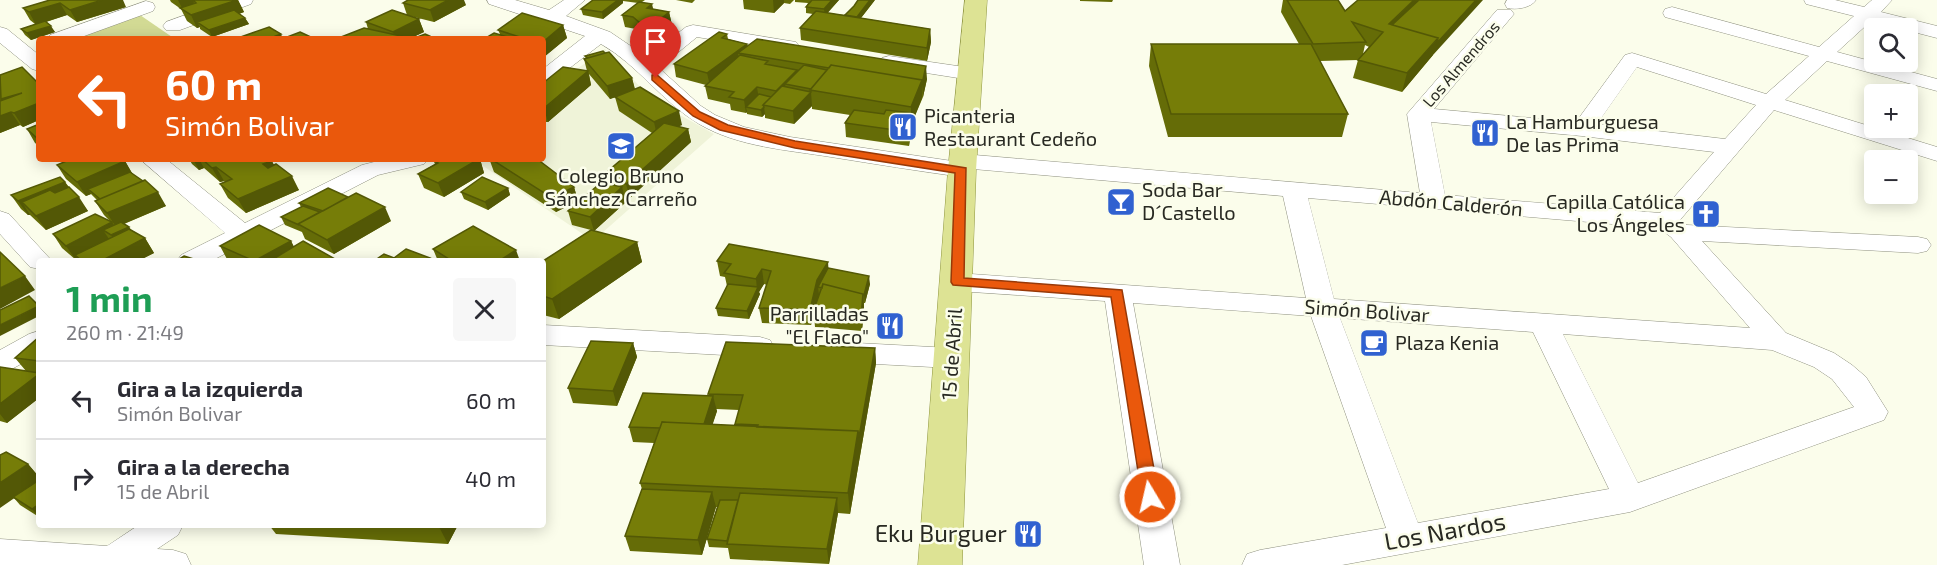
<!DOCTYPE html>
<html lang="es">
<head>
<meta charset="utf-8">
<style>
	:root { --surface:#fff; --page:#f7f7f7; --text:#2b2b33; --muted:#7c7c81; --line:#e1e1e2 }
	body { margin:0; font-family:"Exo 2",sans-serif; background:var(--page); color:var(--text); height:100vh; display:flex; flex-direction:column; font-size:22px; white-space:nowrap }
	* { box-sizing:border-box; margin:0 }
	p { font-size:20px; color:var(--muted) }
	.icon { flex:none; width:33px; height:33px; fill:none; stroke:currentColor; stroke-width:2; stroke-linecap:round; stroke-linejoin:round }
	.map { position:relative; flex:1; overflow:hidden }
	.details { position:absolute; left:36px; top:258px; width:510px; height:270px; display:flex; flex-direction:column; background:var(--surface); border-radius:6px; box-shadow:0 3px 15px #0003 }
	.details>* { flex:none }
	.hud { position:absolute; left:36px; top:36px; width:510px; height:126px; border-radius:6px; box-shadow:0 3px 15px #0003; background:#ea580c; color:#fff; overflow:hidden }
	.tools { position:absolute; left:1864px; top:18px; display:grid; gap:12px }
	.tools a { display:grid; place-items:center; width:54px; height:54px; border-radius:6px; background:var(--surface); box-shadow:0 3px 15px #0003; font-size:30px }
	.pin { position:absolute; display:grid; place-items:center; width:51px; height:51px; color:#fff; margin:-62px -26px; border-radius:50% 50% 50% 0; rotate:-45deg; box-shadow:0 0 6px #0007 }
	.pin .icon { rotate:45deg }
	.me { position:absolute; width:66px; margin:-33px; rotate:351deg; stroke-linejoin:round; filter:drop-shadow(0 0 4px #0008) }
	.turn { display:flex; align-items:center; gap:21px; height:126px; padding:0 30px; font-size:27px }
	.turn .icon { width:78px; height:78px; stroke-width:2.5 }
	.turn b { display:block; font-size:42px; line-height:51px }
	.round { display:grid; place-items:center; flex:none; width:63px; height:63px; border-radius:6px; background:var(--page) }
	.summary { display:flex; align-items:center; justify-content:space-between; height:102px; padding:0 30px }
	h1 { font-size:36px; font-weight:700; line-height:45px; color:#1e9e55 }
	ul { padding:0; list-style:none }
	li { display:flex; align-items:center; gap:18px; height:78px; padding:0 30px; border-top:2px solid var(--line) }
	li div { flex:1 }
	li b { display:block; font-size:22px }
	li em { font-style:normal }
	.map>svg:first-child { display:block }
	.built { fill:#eff3d8 }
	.green { fill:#d2da94 }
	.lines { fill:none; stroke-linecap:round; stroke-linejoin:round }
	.street-casing { stroke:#8e907f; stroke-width:1 }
	.primary-casing { stroke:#8f963e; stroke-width:1 }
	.street { fill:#fff; fill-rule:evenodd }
	.primary { fill:#dde394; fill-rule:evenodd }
	.wall { fill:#656c07; fill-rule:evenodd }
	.shaded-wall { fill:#535806 }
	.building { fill:#767d08; stroke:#535806; stroke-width:1.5 }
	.route { fill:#ea580c; stroke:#983908; stroke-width:1.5 }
	.labels { text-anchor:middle; stroke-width:5; stroke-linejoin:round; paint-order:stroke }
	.far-street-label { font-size:16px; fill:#282922; stroke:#fbfdeb }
	.poi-label { font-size:20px; fill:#282922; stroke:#fbfdeb; text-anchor:start }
	.street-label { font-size:20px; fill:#282922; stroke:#fbfdeb }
	.near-street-label { font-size:24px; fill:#282922; stroke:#fbfdeb }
	.near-poi-label { font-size:24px; fill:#282922; stroke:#fbfdeb; text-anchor:end }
</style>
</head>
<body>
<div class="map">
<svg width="1937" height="565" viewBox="0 0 1937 565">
	<rect width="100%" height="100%" fill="#fbfdeb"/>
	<path class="built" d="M605 49 642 89 664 106 714 134 593 241 473 159H543V93Z"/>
	<path class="green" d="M140 15 175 39H74Z"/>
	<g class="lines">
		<g class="street-casing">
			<path id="street" d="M227 0H253L251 4 180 30H166L163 26 166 22Z
				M487 0H515L549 10 564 0H585L566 16 610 32 647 57 686 27 693 25 796 42 799 46 796 50 789 52 697 37 659 68 701 106 715 115 744 127 790 137 952 161 955 156 963 154 1420 193 1407 114 1497 10H1511L1514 14 1434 109 1576 122 1625 55 1632 53 1766 94 1809 56 1665 17 1663 13 1665 9 1672 7 1819 47 1854 16 1806 4 1804 0H1835L1864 7 1872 0H1892L1881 12 1937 26V38L1871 21 1837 52 1937 79V91L1827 61 1785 100 1937 147V161L1774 110 1680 220 1687 225 1918 237 1927 239 1931 245 1927 251 1918 253 1702 241 1786 333 1834 353 1852 365 1866 377 1888 412 1884 420 1630 512 1342 565H1242L1247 554 1260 550 1386 528 1311 316 1133 303 1180 565H1144L1105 301 957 291 947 288 944 282 947 276 957 273 1306 298 1283 196 973 169 970 175 962 177C918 171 875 164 831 157 788 150 738 147 699 124 662 102 638 65 601 44L550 83 543 85V69L585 36 489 4ZM1637 67 1756 105 1725 139 1597 124ZM1431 122 1582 136 1714 152 1660 213 1445 195ZM1308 198 1659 228 1671 237 1750 328 1334 299ZM1340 318 1533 332 1609 489 1418 523ZM1563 334 1772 350 1814 367 1832 379 1854 407 1638 483Z
				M1507 0H1536C1531 8 1516 10 1507 8L1505 4Z
				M146 1 153 3 155 7 153 11 76 39H47L50 35Z
				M0 27 7 29 39 55V71L32 69 0 43Z
				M889 56 971 68 978 70 981 74 978 78 971 80 882 66 879 62 882 58Z
				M140 159H166L245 223 362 165 386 159H428L424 164 378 175 211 261H177L181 255 225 233Z
				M0 211 9 214 52 261H39V269L30 267 0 234Z
				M543 325 760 337 770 340 774 347 770 354 760 357 543 345Z
				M39 331V354L10 370 0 373V350L29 334Z
				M838 342 951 348 961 351 966 358 961 365 951 368 838 362 828 359 823 352 828 345Z
				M139 525H183L178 535 157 549 173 550 186 554 191 565H0V539L107 546Z"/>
		</g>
		<g class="primary-casing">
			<path id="primary" d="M965 0H987L976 170 962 565H918L948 170Z"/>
		</g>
		<use href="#street" class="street"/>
		<use href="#primary" class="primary"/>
	</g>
	<path class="wall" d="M50 0 126 7 77 22 67 15 46 22 55 32 31 40 25 35 21 29 35 24 30 20 23 8Z
		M170 0H238L244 12 239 14 245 18 249 24 212 37 200 29V27L197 28 187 21 181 9 171 2Z
		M593 0H645L642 2 653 9 669 12 672 25 654 40 640 37 639 32 636 29 625 27 622 15 638 3 623 1V3L603 19 583 15 581 9Z
		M676 0H695L692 3Z
		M743 0H794L790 4 784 3 774 13 744 9Z
		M795 0H839L827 13 845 15 875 0 861 18 930 29 931 42 927 61 801 40 800 28 813 14 806 13V7L808 3 795 2Z
		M1080 0H1113L1112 2 1080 1Z
		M1283 0H1338L1345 11 1433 55 1402 92 1353 78 1358 60 1320 61 1348 114 1342 137H1168L1149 66 1151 44H1299L1281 12ZM1365 45 1369 47 1363 54Z
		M403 3 466 5 434 22 410 16 419 19 424 32 409 39H336L368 29 366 22 407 15Z
		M563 25 567 38 544 57 543 56V39H484L500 34 498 30Z
		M727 34 728 39 747 44V46L927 79 923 97 912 123 909 146 846 137 845 123 850 115 812 109V106L794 124 765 118V114L762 117 747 114V112L746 113 731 110 730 104 708 99 705 86 706 85 676 77 674 64Z
		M585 56 632 78 635 89 682 125 678 126 688 129 691 142 630 198 625 196 626 202 594 231 637 242 642 262 559 319 543 315V261L591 230 572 225 568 211 603 188 601 177 652 133 619 111 615 97 610 99 589 74 591 85 548 122H544L545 124 543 126V83L587 71 584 59H586Z
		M0 75 39 84V120L23 127 20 125 0 133Z
		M39 124V146L35 143 27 129Z
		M189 159H270L274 165 299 190 246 213 228 198 220 184 225 182 224 181 220 182 204 168 199 170 192 164Z
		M480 159 484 173 444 197 424 188 418 174 435 164 433 160Z
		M481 159H537L574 187 578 201 556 212 494 172 490 161Z
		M125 161 132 173 166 206 124 224 129 227 131 230 145 238 154 253 138 261H79L78 259 76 260 62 248 53 234 111 222 104 215 95 201 97 200 91 194 86 196 66 179 57 165Z
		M65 182 88 211 46 230 30 215H28L21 209 11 195Z
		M508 188 510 195 488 210 464 199 461 192Z
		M299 203 391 221 334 254 305 239 302 232 285 225 281 217 301 207Z
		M291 241 294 247 336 261H228L220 246Z
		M433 249 520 261H438Z
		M717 261 828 262V268L870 284 865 303H864V308L862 331 815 327 814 315 811 325 762 323 759 308 767 285 764 284 759 292 760 294 749 319 718 316 716 308 727 286 725 277 720 276Z
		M39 337V398L7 423 0 421V367L26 371 15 358Z
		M633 343 637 357 617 406 573 403 568 388Z
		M875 348 876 363 850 514 838 513 829 564 730 559 728 548 709 547 707 539 717 507H716L702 555 630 551 625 536 642 489 640 483 654 443 633 442 629 427 709 395 708 394ZM716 409 739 410 735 426 712 425 717 411Z
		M28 464 39 477V517L20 505 14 498Z
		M269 525H458L448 544 276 534Z"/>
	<path class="shaded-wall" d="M102 0H123L126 7 77 22 70 10Z
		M178 0H213L196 3 193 0 195 6 183 10Z
		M238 0 244 12 203 26 197 22 200 27 197 28 191 15Z
		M448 0H464L466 5 434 22 430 10Z
		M618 0H623V3L603 19 602 12Z
		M773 0H784V3L774 13Z
		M832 0H839L825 16 824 9Z
		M870 0H875L857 23V17Z
		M1414 0H1427L1395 31 1389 24Z
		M1476 0H1483L1433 55 1402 92 1407 73 1438 38Z
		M60 3 67 15 36 25 29 12Z
		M652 4 655 16 647 8Z
		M669 12 672 25 654 40 651 27Z
		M245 18 249 24 212 37 209 30Z
		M419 19 424 32 409 39H395L393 32Z
		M563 25 567 38 544 57 543 42Z
		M51 26 55 32 31 40 27 33Z
		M930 29 931 42 927 61V48Z
		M281 34 283 39H268Z
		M747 44 749 55 738 53 739 64 710 86 707 73Z
		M926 66 927 79 923 97 922 84Z
		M797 70 799 83 785 84 787 95 777 104 776 91Z
		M588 71 591 85 548 122 544 109Z
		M632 78 635 91 610 99 607 86Z
		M922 80V98L912 123 909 146V132L911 118V107Z
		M757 87 759 100 746 107 747 112 746 113 744 100Z
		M811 92 812 106 794 124 793 111Z
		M22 93 11 112 20 125 0 133V116L9 112 1 99Z
		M39 103V120L23 127 14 113Z
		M764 107 765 114 762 117 761 110Z
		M679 111 682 125 657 136 654 122Z
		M688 129 691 142 630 198 626 184Z
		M193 159H199L204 168 199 170Z
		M480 159 484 173 444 197 438 183Z
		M125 161 133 175 88 189 91 194 86 196 77 182Z
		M272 161 279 175 263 164Z
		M216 167 224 181 220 182 212 168Z
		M292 176 299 190 246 213 238 199Z
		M65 182 74 196 22 202 30 215H28L18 201Z
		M574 187 578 201 556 212 552 198Z
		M622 187 626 202 594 231 590 217Z
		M508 188 510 195 488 210 485 202Z
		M158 192 166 206 116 227 107 213Z
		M79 197 88 211 46 230 36 216Z
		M385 207 391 221 334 254 327 240Z
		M112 222 118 232 129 227 138 241 120 249 111 235 103 230 111 242 75 255 78 259 76 260 66 246Z
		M145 238 154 253 138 261H101Z
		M291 241 298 255 288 261H254Z
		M637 242 642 262 559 319 552 299Z
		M516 250 520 261H499Z
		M828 262 829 276 818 287 819 295 815 312H813L814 315 811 325 810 310 817 280Z
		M762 269 764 284 759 292 760 294 749 319 747 311 757 289 756 279Z
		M25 276 35 290 0 309V288Z
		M869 276 870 284 865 303 864 295Z
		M863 294 864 308 862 331 861 316Z
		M39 306V316L0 336V325Z
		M633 343 637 357 617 406 613 391Z
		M875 348 876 363 850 514 848 493 858 431Z
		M39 374V398L7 423 0 414V404Z
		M713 396 717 411 706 445 702 430Z
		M28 464 39 477V481L0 508V483Z
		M712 492 716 507 702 555 698 540Z
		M837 498 838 513 829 564 827 549Z
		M39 504V517L32 509Z
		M438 525H458L448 544Z"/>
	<path class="building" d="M50 0H102L70 10 60 3 29 12 23 8Z
		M193 0H237L191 15 180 8 196 3Z
		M408 0H448L430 10 403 3Z
		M593 0H618L602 12 581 9Z
		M812 0H832L824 9 806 7Z
		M858 0H870L857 17 845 15 854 6Z
		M1287 0H1338L1345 11 1358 0H1414L1389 24 1438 38 1407 73 1358 60 1383 32 1352 22 1366 42 1313 44Z
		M1419 0H1476L1437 43 1438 38 1392 25Z
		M639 2 652 4 647 8 669 12 651 27 637 25 640 23 633 17 622 15Z
		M234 10 245 18 209 30 197 22Z
		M392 10 419 19 393 32 366 22Z
		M816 11 930 29 927 48 800 28Z
		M522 13 563 25 543 42V39H526L498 30Z
		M45 21 51 26 27 33 21 29Z
		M269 27 281 34 268 39H235Z
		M364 28 401 36 395 39H336Z
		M300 32 315 39H282Z
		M719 32 727 34 722 38 747 44 707 73 674 64Z
		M494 33 514 39H484Z
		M425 34 436 39H412Z
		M757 39 926 66 922 84V80L831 65 829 68 738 53Z
		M1151 44H1311L1348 114H1171Z
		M603 51 605 53 588 58 585 56Z
		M609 52 632 78 607 86 584 59Z
		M740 55 768 61 765 64 797 70 776 91 757 87 744 100 729 97 734 92 705 86Z
		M804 65 827 70 811 89 785 84Z
		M831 65 922 80 911 107 810 90Z
		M22 67 39 84V103L14 113 11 112 0 116V101L22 93 1 99 0 75Z
		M563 67 588 71 543 109V83Z
		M782 86 811 92 793 111 763 105Z
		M640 87 679 111 654 122 615 97Z
		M759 94 771 97 763 105 764 107 761 110 746 107Z
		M854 110 884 114 886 110 912 113 909 132 845 123Z
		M664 123 688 129 626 184 601 177Z
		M39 124V140L27 129Z
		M71 159H123L125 161 77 182 57 165Z
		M202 159H270L272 161 263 164 268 168 276 164 292 176 238 199 220 184 232 179 216 167 212 168Z
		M435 159H479L438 183 418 174 438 163 433 160Z
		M491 159H537L574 187 552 198Z
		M130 172 143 181 100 199 88 189Z
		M60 177 65 182 18 201 11 195Z
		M482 177 508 188 485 202 461 192Z
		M145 180 158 192 107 213 95 201Z
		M609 184 622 187 590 217 568 211 597 186 604 188Z
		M69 187 79 197 36 216 22 202 50 190 55 193Z
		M328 188 348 197 323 211 299 203Z
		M356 193 385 207 327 240 298 224Z
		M303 206 320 212 298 224 299 225 281 217Z
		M95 214 112 222 66 246 53 234Z
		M121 222 129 227 111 235 103 230Z
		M259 225 291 241 254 261 220 246Z
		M473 226 516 250 499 261H452L433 249Z
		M129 229 145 238 101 261H82L75 255Z
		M591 230 637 242 552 299 543 296V261Z
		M303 241 335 259 332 261H270Z
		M729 244 828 262 817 280 810 310 759 308 771 271 762 269 756 279 724 273 731 264 717 261Z
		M406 249 430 258 426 261H374L384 254 394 258Z
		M0 252 25 276 0 288Z
		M184 256 200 261H176Z
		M828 268 869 276 864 295H863V294L823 284 822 288 818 287Z
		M728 284 758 287 747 311 716 308Z
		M823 284 863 294 861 316 813 312Z
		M29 296 39 306 0 325V310Z
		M39 337V361L15 358Z
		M591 341 633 343 613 391 568 388Z
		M726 342 875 348 859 437 858 431 757 427 758 425 735 424 743 395 708 394Z
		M0 367 39 373V374L0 404Z
		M643 393 713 396 704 424 662 422 660 428 629 427Z
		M662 422 858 431 848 493 640 483Z
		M6 452 28 464 0 483V455Z
		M39 480V504L32 509 13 497Z
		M642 489 712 492 698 540 625 536Z
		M740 493 837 498 827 549 727 544Z
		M720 500H738L727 541 707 539Z"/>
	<path class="route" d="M656 74 700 112 728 125 795 141 966 168 964 278 1122 290 1159 497 1156 502 1150 504 1145 502 1142 497 1111 297 953 285 951 282 955 173 795 148 720 130 693 116 652 80V75Z"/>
	<defs>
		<g id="restaurant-square" transform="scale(1.5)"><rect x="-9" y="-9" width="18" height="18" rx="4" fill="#3061d0" stroke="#fbfdeb"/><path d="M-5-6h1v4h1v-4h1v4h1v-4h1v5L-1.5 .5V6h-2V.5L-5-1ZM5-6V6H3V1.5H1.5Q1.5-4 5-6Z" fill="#fff"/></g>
		<g id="university-square" transform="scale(1.5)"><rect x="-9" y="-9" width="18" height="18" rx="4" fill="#3061d0" stroke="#fbfdeb"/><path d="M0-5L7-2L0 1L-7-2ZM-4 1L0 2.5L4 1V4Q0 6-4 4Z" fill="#fff"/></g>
		<g id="bar-square" transform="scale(1.5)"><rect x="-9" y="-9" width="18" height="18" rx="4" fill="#3061d0" stroke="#fbfdeb"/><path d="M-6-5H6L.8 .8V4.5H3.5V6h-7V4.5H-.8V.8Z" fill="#fff"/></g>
		<g id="church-square" transform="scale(1.5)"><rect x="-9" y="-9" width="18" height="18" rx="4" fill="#3061d0" stroke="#fbfdeb"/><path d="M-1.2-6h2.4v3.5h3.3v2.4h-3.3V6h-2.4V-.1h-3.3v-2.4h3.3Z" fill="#fff"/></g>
		<g id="cafe-square" transform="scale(1.5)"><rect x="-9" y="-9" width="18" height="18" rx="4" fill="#3061d0" stroke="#fbfdeb"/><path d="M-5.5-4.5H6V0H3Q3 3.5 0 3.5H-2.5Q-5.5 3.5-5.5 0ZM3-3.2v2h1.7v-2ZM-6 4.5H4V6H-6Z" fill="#fff"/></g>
	</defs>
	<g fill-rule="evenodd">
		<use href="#restaurant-square" x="903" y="127"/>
		<use href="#restaurant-square" x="1485" y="133"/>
		<use href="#university-square" x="621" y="146"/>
		<use href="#bar-square" x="1121" y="202"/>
		<use href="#church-square" x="1706" y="214"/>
		<use href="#restaurant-square" x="890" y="326"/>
		<use href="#cafe-square" x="1374" y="343"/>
		<use href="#restaurant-square" x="1028" y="534"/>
	</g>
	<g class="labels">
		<g class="far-street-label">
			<text transform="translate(1461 64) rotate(-49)" y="6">Los Almendros</text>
		</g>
		<g class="poi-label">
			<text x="924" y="123">Picanteria<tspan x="924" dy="23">Restaurant Cedeño</tspan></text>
			<text x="1506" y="129">La Hamburguesa<tspan x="1506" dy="23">De las Prima</tspan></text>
			<text x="621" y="183" text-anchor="middle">Colegio Bruno<tspan x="621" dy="23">Sánchez Carreño</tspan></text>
			<text x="1142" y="197">Soda Bar<tspan x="1142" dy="23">D´Castello</tspan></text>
			<text x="1685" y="209" text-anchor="end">Capilla Católica<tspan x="1685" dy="23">Los Ángeles</tspan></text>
			<text x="869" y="321" text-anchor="end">Parrilladas<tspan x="869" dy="23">"El Flaco"</tspan></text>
			<text x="1395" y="350">Plaza Kenia</text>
		</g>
		<g class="street-label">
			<text transform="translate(1451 203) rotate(5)" y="7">Abdón Calderón</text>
			<text transform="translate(1367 311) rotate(4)" y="7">Simón Bolivar</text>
			<text transform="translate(952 354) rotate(-86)" y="7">15 de Abril</text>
		</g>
		<g class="near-street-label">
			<text transform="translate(1445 532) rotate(-10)" y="8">Los Nardos</text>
		</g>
		<g class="near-poi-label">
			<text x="1007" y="542">Eku Burguer</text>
		</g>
	</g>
</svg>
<div class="tools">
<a><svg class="icon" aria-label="search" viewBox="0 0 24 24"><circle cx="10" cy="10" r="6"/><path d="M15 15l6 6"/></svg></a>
<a>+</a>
<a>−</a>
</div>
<div class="pin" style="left:656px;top:78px;background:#d93025"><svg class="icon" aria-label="arrive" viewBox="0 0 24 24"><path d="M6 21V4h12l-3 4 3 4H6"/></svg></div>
<svg class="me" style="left:1150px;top:497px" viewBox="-20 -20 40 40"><circle r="17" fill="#ea580c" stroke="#fff" stroke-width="3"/><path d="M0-11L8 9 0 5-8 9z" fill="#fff"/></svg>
<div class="hud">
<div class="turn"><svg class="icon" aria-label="left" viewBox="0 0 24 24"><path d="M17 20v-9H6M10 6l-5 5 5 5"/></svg><div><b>60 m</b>Simón Bolivar</div></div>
</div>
<section class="details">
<div class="summary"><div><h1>1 min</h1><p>260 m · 21:49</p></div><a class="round"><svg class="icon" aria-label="close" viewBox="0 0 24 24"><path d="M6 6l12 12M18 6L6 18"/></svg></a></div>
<ul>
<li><svg class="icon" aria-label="left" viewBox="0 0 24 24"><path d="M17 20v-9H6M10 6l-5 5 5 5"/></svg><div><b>Gira a la izquierda</b><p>Simón Bolivar</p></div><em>60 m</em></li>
<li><svg class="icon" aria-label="right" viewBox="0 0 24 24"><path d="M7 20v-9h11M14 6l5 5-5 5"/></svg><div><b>Gira a la derecha</b><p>15 de Abril</p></div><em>40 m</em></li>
</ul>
</section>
</div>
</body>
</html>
